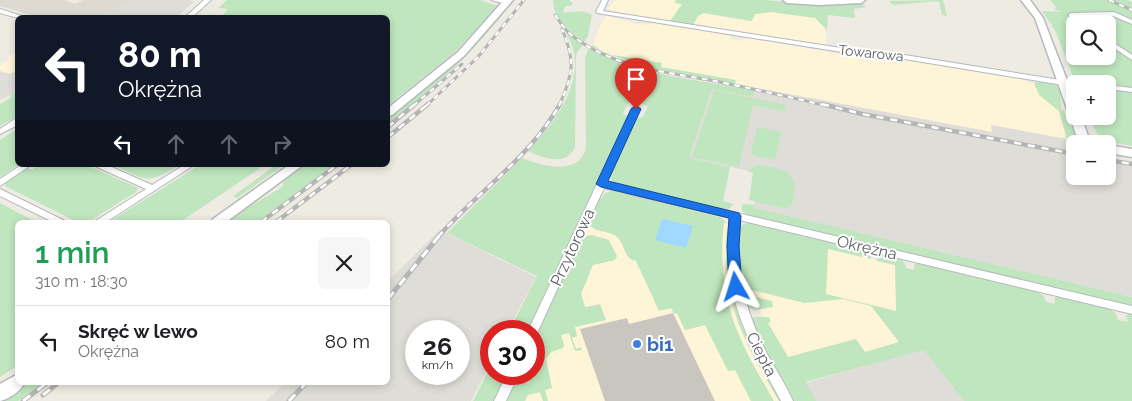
<!DOCTYPE html>
<html lang="pl">
<head>
<meta charset="utf-8">
<style>
	:root { --surface:#fff; --page:#f6f6f6; --text:#202124; --muted:#757577; --line:#e0e0e0 }
	body { margin:0; font-family:Raleway,sans-serif; background:var(--page); color:var(--text); height:100vh; display:flex; flex-direction:column; font-size:19px; white-space:nowrap }
	* { box-sizing:border-box; margin:0 }
	p { font-size:16px; color:var(--muted) }
	.icon { flex:none; width:28px; height:28px; fill:none; stroke:currentColor; stroke-width:2; stroke-linecap:round; stroke-linejoin:round }
	.map { position:relative; flex:1; overflow:hidden }
	.details { position:absolute; left:15px; top:220px; width:375px; height:165px; display:flex; flex-direction:column; background:var(--surface); border-radius:8px; box-shadow:0 2px 8px #0003 }
	.details>* { flex:none }
	.hud { position:absolute; left:15px; top:15px; width:375px; height:152px; border-radius:8px; box-shadow:0 2px 8px #0003; background:#111827; color:#fff; overflow:hidden }
	.tools { position:absolute; left:1066px; top:15px; display:grid; gap:10px }
	.tools a { display:grid; place-items:center; width:50px; height:50px; border-radius:8px; background:var(--surface); box-shadow:0 2px 8px #0003; font-size:25px }
	.speed { position:absolute; left:405px; top:320px; display:flex; gap:10px; font-size:25px; font-weight:700; text-align:center }
	.speed>* { display:grid; place-content:center; width:65px; height:65px; border-radius:50%; background:var(--surface); box-shadow:0 2px 8px #0003; line-height:1 }
	.speed small { font-size:12px; font-weight:400 }
	.speed .limit { border:8px solid #d22; background:#fff; color:#111 }
	.pin { position:absolute; display:grid; place-items:center; width:42px; height:42px; color:#fff; margin:-51px -21px; border-radius:50% 50% 50% 0; rotate:-45deg; box-shadow:0 0 5px #0007 }
	.pin .icon { rotate:45deg }
	.me { position:absolute; width:55px; margin:-28px; rotate:354deg; stroke-linejoin:round; filter:drop-shadow(0 0 4px #0008) }
	.turn { display:flex; align-items:center; gap:18px; height:105px; padding:0 20px; font-size:22px }
	.turn .icon { width:65px; height:65px; stroke-width:2.5 }
	.turn b { display:block; font-size:35px; line-height:42px }
	.lanes { display:flex; align-items:center; height:48px; padding:0 20px; background:#0003; justify-content:center; gap:25px; direction:ltr }
	.lanes .off { opacity:.35 }
	.round { display:grid; place-items:center; flex:none; width:52px; height:52px; border-radius:8px; background:var(--page) }
	.head { display:flex; align-items:center; justify-content:space-between; height:85px; padding:0 20px }
	h1 { font-size:30px; font-weight:600; line-height:38px; color:#1e9e55 }
	ul { padding:0; list-style:none }
	li { display:flex; align-items:center; gap:15px; height:70px; padding:0 20px; border-top:1px solid var(--line) }
	li div { flex:1 }
	li b { display:block; font-size:19px }
	li em { font-style:normal }
	.map>svg:first-child { display:block }
	.commercial { fill:#fef4d7 }
	.industrial { fill:#dfddd7; fill-rule:evenodd }
	.education { fill:#dedad1 }
	.green { fill:#bfe6be; fill-rule:evenodd }
	.water { fill:#a1d8ff }
	.building { fill:#c9c6c0 }
	.lines { fill:none; stroke-linecap:round; stroke-linejoin:round }
	.street-casing { stroke:#b5b9bd; stroke-width:2 }
	.secondary-casing { stroke:#b6babf; stroke-width:3 }
	.street { fill:#fff; fill-rule:evenodd }
	.secondary { fill:#fff; fill-rule:evenodd }
	.rail-far2-casing { stroke:#b4b5b5; stroke-width:3 }
	.rail-far1-casing { stroke:#b4b5b5; stroke-width:4.5 }
	.rail-casing { stroke:#b4b5b5; stroke-width:5 }
	.rail-far2 { stroke:#fff; stroke-width:2; stroke-dasharray:5.5; stroke-linecap:butt }
	.rail-far1 { stroke:#fff; stroke-width:2.5; stroke-dasharray:7; stroke-linecap:butt }
	.rail { stroke:#fff; stroke-width:3; stroke-dasharray:9; stroke-linecap:butt }
	.route { fill:#1a73e8; stroke:#114b97 }
	.shop-dot { fill:#3f7fe0; stroke:#fff; stroke-width:2 }
	.labels { text-anchor:middle; stroke-width:4; stroke-linejoin:round; paint-order:stroke }
	.far-street-label { font-size:14px; fill:#5b5f64; stroke:#fff }
	.street-label { font-size:16px; fill:#5b5f64; stroke:#fff }
	.near-shop-label { font-size:19px; font-weight:bold; fill:#366cbe; stroke:#fff; text-anchor:start }
</style>
</head>
<body>
<div class="map">
<svg width="1132" height="401" viewBox="0 0 1132 401">
	<rect width="100%" height="100%" fill="#eeebe2"/>
	<path class="commercial" d="M615 0H687L671 22 611 11 608 8Z
		M756 9 815 17 824 25 826 33V45L687 24 695 12 750 21Z
		M606 16 638 24 647 25 653 23 727 34 731 37V39L738 41 748 38 883 61 892 57 1019 78 1030 83 1051 84 1069 139 991 125 992 132 657 69 659 63 607 54 593 45 600 26Z
		M17 53V70L10 74 0 71V65L7 61 8 57Z
		M607 192H617L720 217 726 221 727 227 729 228 730 278 736 310 751 343 781 401H507L519 374H534V342L599 198 601 199Z
		M763 233 895 265 897 317 924 349 799 384 771 336 752 293 747 240Z"/>
	<path class="industrial" d="M132 0H189L194 2 176 17 97 18Z
		M17 70V91L0 100V71L10 74Z
		M756 88 992 132 991 125 1066 139 1070 151 1075 152V176H1108V158L1114 159 1116 163 1132 166V297L754 208 758 173 689 158 712 89 752 97Z
		M440 230 536 277 507 331H491V362L471 401H266L285 383 388 382V281ZM459 331V374H416V331Z
		M924 349 964 401H817L805 383Z"/>
	<path class="education" d="M0 0H64L75 4 83 0H132L97 18 38 17 0 6Z"/>
	<path class="green" d="M227 0H480L498 6 455 52 388 105V18L221 17 228 9 218 8Z
		M511 0H514C478 48 435 88 388 125V117L464 54Z
		M553 0H569L573 3 571 6H565L563 12C573 13 583 9 592 15L588 36 584 42C570 32 553 19 553 0Z
		M676 0H765L819 5 862 3 866 7 854 9 855 18 828 15 827 30 815 18 771 12 755 14 752 21 704 13 698 16 693 25 670 21 682 4 674 3Z
		M943 0 947 16 942 15 939 1 893 5 889 1Z
		M1050 0H1128L1132 2V146C1103 140 1101 146 1089 116H1108V84H1076L1055 30 1051 25 1053 24 1050 23 1042 11 1061 12 1053 9 1057 8ZM1075 24H1108V56H1075Z
		M565 30 583 45 577 52 576 58 575 147C566 167 543 158 528 151 552 126 581 88 574 52 572 44 568 37 565 30Z
		M593 45 607 54 662 63 661 67 736 80 735 84C686 74 636 69 592 46Z
		M589 48C638 76 700 80 755 90L752 97 712 89 689 158 730 167 723 201 733 204 729 209H721L618 185 612 181 610 174 635 119 643 117 648 106 629 101 623 113 628 118 527 331H509L537 276 447 233 522 158C541 166 582 177 586 146L585 58Z
		M1041 82 1054 84 1060 88 1061 110 1064 111 1068 122 1086 144H1075V152L1070 151 1059 111 1039 95 1034 83Z
		M714 90 786 105 785 111 753 105 739 167 692 157Z
		M17 91V116L0 126V104L12 97 10 96Z
		M757 127 781 132 775 160 755 156 751 152Z
		M17 129 18 165 0 177V140Z
		M38 165H87L138 188 136 192 88 222H77L5 186 6 182 28 168 32 170Z
		M113 165H179C145 186 148 180 113 165Z
		M200 165H265L180 222H109Z
		M276 165H284L237 198 233 196Z
		M303 165H334L257 222H223L243 208 245 209 279 189 283 186V182Z
		M761 165C778 169 798 169 794 192 793 197 793 203 790 207L783 208 749 200 753 173 747 171 753 167Z
		M612 191 720 217 727 223H724C716 299 737 338 774 401H751L735 370 728 371 705 325 685 330 677 313 674 314 671 308 659 311 636 261C623 259 626 244 616 236 607 230 591 233 588 221L599 198 601 199 605 193Z
		M0 203 36 222H18L17 366 0 377Z
		M744 204 755 205V208L1132 297V307L749 216 742 211V205Z
		M752 223 866 250 871 255V259L828 249 826 294 896 311 895 265 877 261V257L881 254C891 256 905 256 906 268L914 270V265L918 263 1038 292 1044 296 1046 302 1055 304 1054 299 1057 296 1110 308 1116 314 1118 320 1128 322 1126 316 1129 313 1132 314V401H964L924 350 805 382 817 401H792L752 326 751 322 754 317H769L771 322 768 323 788 357 856 339 865 352 899 342 871 306 843 299 805 303 747 289 740 285 738 263V228L743 224Z
		M727 227 729 228C724 302 747 339 781 401H779C743 340 720 300 727 227Z
		M592 235 609 240 617 256 615 260 593 265 581 294 585 307 600 304 606 320 575 327 577 336 572 338 576 349 581 347 582 350 575 351 569 333 561 335 564 345 563 348 551 352 546 359 552 388 545 390 548 401H543L540 392 528 395 525 401H507L519 374H534V342L580 239 584 236Z
		M748 295 772 301 773 307C758 309 751 314 743 299Z
		M491 365V374H507L494 401H473Z
		M22 383H43L18 401H0V399Z"/>
	<path class="water" d="M662 219 693 226 686 248 655 240Z"/>
	<path class="building" d="M673 313 715 401H605L580 329 627 318 629 324Z"/>
	<g class="lines">
		<g class="street-casing">
			<path id="street" d="M204 0H211L191 18H184Z
				M491 0H506L510 2 507 4Z
				M602 0H608L603 11 854 50 892 53 1060 80 1063 79 1087 82 1090 84H1066L1063 85 892 57 854 54 597 13 596 12Z
				M0 9 25 17 26 18H18L0 13Z
				M1114 12 1132 20V24L1113 16 1071 17 1068 15 1071 13Z
				M1108 39 1132 55V60L1108 44Z
				M1108 85 1132 88V92L1108 89Z
				M633 107H639L640 109 606 182 1132 306V314L739 220C736 270 743 305 765 350 774 367 785 383 793 401H781C758 359 733 316 729 268 728 251 729 235 730 218L604 188 538 331 537 334 534 335V331H528Z
				M15 119H18V125L0 134V129Z
				M21 165H31L0 186V179Z
				M96 165H107L152 185 184 165H194L106 222H96L97 220 146 189 97 167Z
				M0 189 63 220 65 222H53L0 196Z
				M507 374H519L506 401H494Z"/>
		</g>
		<g class="secondary-casing">
			<path id="secondary" d="M504 0H513L464 56 392 115 388 116V108L458 52Z
				M783 0H865L861 3 819 5 787 3Z
				M1021 0H1030L1043 18 1075 101V116H1081L1088 136 1096 144H1083L1077 137 1035 18Z
				M1108 145 1132 149V157L1108 153Z
				M289 165H303L226 222H212L213 219Z
				M18 374V382H25C21 391 9 399 0 401V384Z"/>
		</g>
		<use href="#street" class="street"/>
		<use href="#secondary" class="secondary"/>
		<g class="rail-far2-casing">
			<path id="rail-far2" d="M1109 0 1132 10
				M555 15C559 21 564 28 569 33 609 67 666 72 715 81 753 89 790 97 827 106
				M413 106 462 64
				M426 106 478 57 524 0
				M559 106C573 74 576 62 562 29"/>
		</g>
		<g class="rail-far1-casing">
			<path id="rail-far1" d="M822 104 862 114 1075 154
				M388 127 415 104
				M388 137 428 104
				M1108 160 1132 164
				M261 222 337 165
				M276 222 351 165
				M438 237C477 192 530 158 560 104"/>
		</g>
		<g class="rail-casing">
			<path id="rail" d="M388 299 439 236
				M43 395 59 382
				M23 401 48 382
				M289 401 307 382"/>
		</g>
		<use href="#rail-far2" class="rail-far2"/>
		<use href="#rail-far1" class="rail-far1"/>
		<use href="#rail" class="rail"/>
	</g>
	<path class="route" d="M636 106 641 109 608 181 739 213 741 216 739 246 742 287 740 291 736 292 731 291 729 287 727 246 729 218 601 187 596 184 631 109Z"/>
	<circle class="shop-dot" cx="637" cy="344" r="5"/>
	<g class="labels">
		<g class="far-street-label">
			<text transform="translate(871 53) rotate(6)" y="5">Towarowa</text>
		</g>
		<g class="street-label">
			<text transform="translate(572 247) rotate(-65)" y="6">Przytorowa</text>
			<text transform="translate(867 247) rotate(13)" y="6">Okrężna</text>
			<text transform="translate(762 354) rotate(63)" y="6">Ciepła</text>
		</g>
		<g class="near-shop-label">
			<text x="647" y="351">bi1</text>
		</g>
	</g>
</svg>
<div class="tools">
<a><svg class="icon" aria-label="search" viewBox="0 0 24 24"><circle cx="10" cy="10" r="6"/><path d="M15 15l6 6"/></svg></a>
<a>+</a>
<a>−</a>
</div>
<div class="speed"><div>26<small>km/h</small></div><div class="limit">30</div></div>
<div class="pin" style="left:636px;top:109px;background:#d93025"><svg class="icon" aria-label="arrive" viewBox="0 0 24 24"><path d="M6 21V4h12l-3 4 3 4H6"/></svg></div>
<svg class="me" style="left:736px;top:287px" viewBox="-20 -20 40 40"><path d="M0-17L14 15 0 8-14 15z" fill="#1a73e8" stroke="#fff" stroke-width="4"/></svg>
<div class="hud">
<div class="turn"><svg class="icon" aria-label="left" viewBox="0 0 24 24"><path d="M17 20v-9H6M10 6l-5 5 5 5"/></svg><div><b>80 m</b>Okrężna</div></div>
<div class="lanes"><svg class="icon" aria-label="left" viewBox="0 0 24 24"><path d="M17 20v-9H6M10 6l-5 5 5 5"/></svg><svg class="icon off" aria-label="ahead" viewBox="0 0 24 24"><path d="M12 20V5M6 11l6-6 6 6"/></svg><svg class="icon off" aria-label="ahead" viewBox="0 0 24 24"><path d="M12 20V5M6 11l6-6 6 6"/></svg><svg class="icon off" aria-label="right" viewBox="0 0 24 24"><path d="M7 20v-9h11M14 6l5 5-5 5"/></svg></div>
</div>
<section class="details">
<div class="head"><div><h1>1 min</h1><p>310 m · 18:30</p></div><a class="round"><svg class="icon" aria-label="close" viewBox="0 0 24 24"><path d="M6 6l12 12M18 6L6 18"/></svg></a></div>
<ul>
<li><svg class="icon" aria-label="left" viewBox="0 0 24 24"><path d="M17 20v-9H6M10 6l-5 5 5 5"/></svg><div><b>Skręć w lewo</b><p>Okrężna</p></div><em>80 m</em></li>
</ul>
</section>
</div>
</body>
</html>
